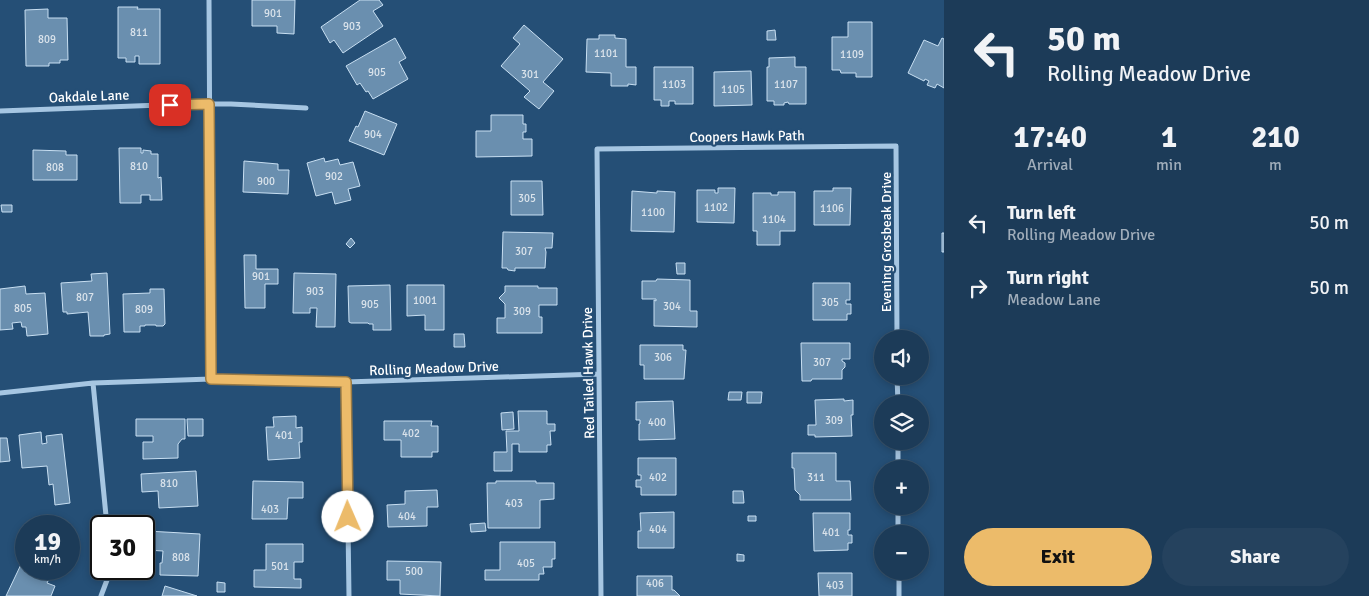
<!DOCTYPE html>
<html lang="en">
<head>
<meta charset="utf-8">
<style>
	:root { --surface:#1c3b58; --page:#25425e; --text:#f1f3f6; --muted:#a0adba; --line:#3a556e; --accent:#ecbb6a }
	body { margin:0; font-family:Signika,sans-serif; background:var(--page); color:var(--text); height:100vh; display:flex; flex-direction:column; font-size:19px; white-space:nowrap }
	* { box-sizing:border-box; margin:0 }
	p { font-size:16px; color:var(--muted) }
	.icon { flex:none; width:28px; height:28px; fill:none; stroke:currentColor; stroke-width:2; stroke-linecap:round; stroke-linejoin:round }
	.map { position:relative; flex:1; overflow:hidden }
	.side { display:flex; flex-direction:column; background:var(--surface); width:425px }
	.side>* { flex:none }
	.top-card { background:#1c3b58; color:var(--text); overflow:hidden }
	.fabs { position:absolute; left:874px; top:330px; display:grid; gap:10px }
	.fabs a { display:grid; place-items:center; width:55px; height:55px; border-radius:50%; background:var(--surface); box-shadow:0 2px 8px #0003,0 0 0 1px var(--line); font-size:25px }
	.speed { position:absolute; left:15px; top:515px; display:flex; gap:10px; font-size:25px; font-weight:700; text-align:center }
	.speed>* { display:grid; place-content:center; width:65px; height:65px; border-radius:50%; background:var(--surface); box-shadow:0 2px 8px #0003,0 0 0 1px var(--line); line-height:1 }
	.speed small { font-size:12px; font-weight:400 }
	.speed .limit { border:2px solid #111; border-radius:8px; background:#fff; color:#111 }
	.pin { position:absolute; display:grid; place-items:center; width:42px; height:42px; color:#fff; margin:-21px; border-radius:10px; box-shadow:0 2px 8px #0006 }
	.me { position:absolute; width:55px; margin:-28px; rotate:359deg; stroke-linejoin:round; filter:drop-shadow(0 0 4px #0008) }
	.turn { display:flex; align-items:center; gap:18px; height:105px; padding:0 20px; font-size:22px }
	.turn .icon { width:65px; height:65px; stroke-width:2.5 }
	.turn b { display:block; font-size:35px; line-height:42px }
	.eta { display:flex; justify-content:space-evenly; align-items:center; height:85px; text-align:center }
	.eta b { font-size:30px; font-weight:700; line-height:35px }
	.primary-button { display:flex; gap:10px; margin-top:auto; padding:10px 20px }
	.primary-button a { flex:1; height:58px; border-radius:30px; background:var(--accent); color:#111; font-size:20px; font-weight:700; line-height:58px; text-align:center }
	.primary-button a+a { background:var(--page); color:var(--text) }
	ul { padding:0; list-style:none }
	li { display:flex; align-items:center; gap:15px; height:65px; padding:0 20px }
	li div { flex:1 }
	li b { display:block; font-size:19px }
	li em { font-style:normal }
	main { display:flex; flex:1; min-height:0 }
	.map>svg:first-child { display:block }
	.building { fill:#6a8faf; stroke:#c8dff2 }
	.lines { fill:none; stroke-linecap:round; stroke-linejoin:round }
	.street { stroke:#a6c6e2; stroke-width:5 }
	.route-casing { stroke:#997a45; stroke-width:12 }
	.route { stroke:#ecbb6a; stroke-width:9 }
	.labels { text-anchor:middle; stroke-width:4.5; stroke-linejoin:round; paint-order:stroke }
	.number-label { font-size:11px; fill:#dae3eb }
	.street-label { font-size:14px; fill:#fff; stroke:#254f76 }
</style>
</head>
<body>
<main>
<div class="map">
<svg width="944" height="596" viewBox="0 0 944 596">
	<rect width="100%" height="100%" fill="#254f76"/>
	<path class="building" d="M252 0H295L294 34 277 33V26H252Z
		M360 0H379L383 5 373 11 383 26 343 53 334 40 330 43 321 27Z
		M118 7H138L137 9H160V64H139V56H135V62H126V58H118Z
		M48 9V18H67L68 60H60V63H49V66H26L25 10Z
		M848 22H872V77H856V73H841L840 70H832V37H848Z
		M524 25 563 59 543 82 554 91 539 109 524 97 530 91 501 66 520 44 513 38Z
		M775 30 776 40H767V31Z
		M599 35H615V38L626 39V67H636V85L628 84V86H611V73L586 72 587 39H599Z
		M395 38 406 58 399 62 408 79 373 99 368 91 366 92 360 83 357 85 346 66Z
		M942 38 944 39V88L937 84 935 88 927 85 929 81 925 79 924 81 908 73 924 40 938 46Z
		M795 57V67H806V104H789L788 102 784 103V105H774V101H767V67H769V58Z
		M654 67H693V104H675V101H669V106H661V100H654Z
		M751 71 752 105 714 106V72Z
		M365 111 397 124 384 155 349 141 356 126 358 127Z
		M491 115H523V124H526V132H523V139H532V156L476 157V131H491Z
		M119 148H141V153H143V150L151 151V154H158V178L161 177 162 200H150V195H141V203H120Z
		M33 150 66 151V155H77V180H33Z
		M324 158 325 162 338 159 340 165 353 162 360 186 348 189 351 200 335 204 332 192 316 196 307 163Z
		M244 161 278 164V170H289L288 194 243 192Z
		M511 181H542L543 215H511Z
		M718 188H735L734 223 697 222V190H715V193H718Z
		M833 188H851L850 225H814V191H833Z
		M632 191 657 193V191L675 192 674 232 631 231Z
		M778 192H795V231H780V245H757V231H753V193H771V195H778Z
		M1 205H12V212H2Z
		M503 232 553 233 552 248H545L546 252 545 268H515V271L508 270 507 268H502Z
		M942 233H944V252H942Z
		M351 238 355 243 350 248 346 244Z
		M244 255H256V269H278V284H265V308H245Z
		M676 263H685V274H677Z
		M107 273 110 334 104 335V336H90L88 312 67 314V312H63L61 283 92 281 91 274Z
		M294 273 336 274 335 327H316L317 308H310V313H293Z
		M657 279 690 280V311H697V327L654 326V300L656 301V299H642V281H656Z
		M813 283H850V300H846V304H851V314H847V320H813Z
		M390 285 391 330H373V324H369L368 323H351L349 322 348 286Z
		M407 285H444V330H425V315L407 316Z
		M25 286 26 294 45 293 48 334 27 336 26 327H22L21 322 12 323 13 329 0 330V289Z
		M505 286H538V288H557V305H539V317H542V333H497V318H505V304L499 298 505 292Z
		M150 289H164L165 324 163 326H156V325H145V326H140V332H124L123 294 150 293Z
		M454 334H464L465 347H454Z
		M801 343H850V359H842V361L845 363V367L842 370V379H812L811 381H802Z
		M640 345H683V350H686L684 379H644V365H640Z
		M729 392H742L741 400H728Z
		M747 392H762L761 403H747Z
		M844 399V401L853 400V415H851L852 436 815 437V435H808V425H816L815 400Z
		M673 401 675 439 639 440V424H640V420H636V402Z
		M518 411H547V424H555V431H550L551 445H547V452H519V444H512V471H494V452H507L506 431H519Z
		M513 412 514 429 502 430 501 413Z
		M296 416V428L302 427V442H299L300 458 268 460 266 427H274L273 417Z
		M136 419H185V439H182L178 444V458L143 459V442H153V436H136Z
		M187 419H203V436H188Z
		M384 421H432L431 426H438V452H432V457H401V440H384Z
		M41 432 42 444 47 443 46 436 62 434 70 503 55 505 53 484 49 485 47 466 22 468 19 435Z
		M0 438H7L10 461 0 462Z
		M792 453H836V481H850L851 500H800V495L795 490 794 468H792Z
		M638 458H676V495H641V487H636V480H641V475H638Z
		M196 471 198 506 159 508 158 491 142 492 141 474Z
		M253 481 303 482V498H288L287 519H252Z
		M496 481H536V483H554V499L540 500V528H488L487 483H496Z
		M437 490 438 507H427V526L388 527 387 505 405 504V491Z
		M733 491H743L744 503H733Z
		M674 512V548H638V531H641L640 513Z
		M813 513H850V530H848V535H852V543H848V550L814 551Z
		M748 516H756V521H748Z
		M485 523 486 531 471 532 470 524Z
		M147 531 200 534 198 576 160 575V563H162L163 551 146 550Z
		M500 542H555V559H552V567H543L544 574H539V580H485V570H500Z
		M266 544H303V562H294V579H301V588L254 587V570H266Z
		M737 554 744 555V561H737Z
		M25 556H26V569H47L45 575 50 577 47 583 55 586 51 596H6Z
		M387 561 441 562 440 596 400 594V580H387Z
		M818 573H852V596H819Z
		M637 576H672V590H674L680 596H637Z
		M217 582 225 583V592H217Z
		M165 586 197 596H162Z"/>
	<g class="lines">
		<path class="street" d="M209 0 211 379
			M0 111 188 104H231L306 108
			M897 376 898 404
			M346 382 349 596
			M93 383 107 526
			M0 393 93 383 211 379 346 382 599 374
			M898 441V469
			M898 506V534
			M899 571V596
			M101 596 107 580V569
			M601 596 597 149 896 146 897 339"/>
	</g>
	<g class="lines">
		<g class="route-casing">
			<path id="route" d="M170 105 209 104 211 379 346 382 348 517"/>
		</g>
		<use href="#route" class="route"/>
	</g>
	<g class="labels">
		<g class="number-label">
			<text x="273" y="17">901</text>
			<text x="352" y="30">903</text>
			<text x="139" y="36">811</text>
			<text x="47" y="43">809</text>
			<text x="606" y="57">1101</text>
			<text x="852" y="58">1109</text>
			<text x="377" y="76">905</text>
			<text x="530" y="78">301</text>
			<text x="674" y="88">1103</text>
			<text x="786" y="88">1107</text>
			<text x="733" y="93">1105</text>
			<text x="373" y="138">904</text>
			<text x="139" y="170">810</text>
			<text x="55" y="171">808</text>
			<text x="334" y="180">902</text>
			<text x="266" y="185">900</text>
			<text x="527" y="202">305</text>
			<text x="716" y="211">1102</text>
			<text x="832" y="212">1106</text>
			<text x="653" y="216">1100</text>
			<text x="774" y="223">1104</text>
			<text x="524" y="255">307</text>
			<text x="261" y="280">901</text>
			<text x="315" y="295">903</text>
			<text x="85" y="301">807</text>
			<text x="425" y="304">1001</text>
			<text x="830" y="306">305</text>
			<text x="370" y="308">905</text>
			<text x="672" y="310">304</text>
			<text x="23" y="312">805</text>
			<text x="144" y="313">809</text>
			<text x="522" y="315">309</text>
			<text x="663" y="361">306</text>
			<text x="822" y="366">307</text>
			<text x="834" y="424">309</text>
			<text x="657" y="426">400</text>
			<text x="411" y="437">402</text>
			<text x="284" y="439">401</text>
			<text x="658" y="481">402</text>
			<text x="816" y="481">311</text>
			<text x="169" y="487">810</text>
			<text x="514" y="507">403</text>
			<text x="270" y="513">403</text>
			<text x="407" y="520">404</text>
			<text x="658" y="533">404</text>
			<text x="831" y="536">401</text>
			<text x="181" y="561">808</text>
			<text x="526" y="567">405</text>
			<text x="280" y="570">501</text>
			<text x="414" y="575">500</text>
			<text x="655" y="587">406</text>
			<text x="835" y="589">403</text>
		</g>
		<g class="street-label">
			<text transform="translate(89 96) rotate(-2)" y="5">Oakdale Lane</text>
			<text transform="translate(747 136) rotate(-1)" y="5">Coopers Hawk Path</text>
			<text transform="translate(886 242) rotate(-90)" y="5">Evening Grosbeak Drive</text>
			<text transform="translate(434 368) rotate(-2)" y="5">Rolling Meadow Drive</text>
			<text transform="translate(588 373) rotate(-91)" y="5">Red Tailed Hawk Drive</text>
		</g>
	</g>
</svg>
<div class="fabs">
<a><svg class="icon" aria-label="sound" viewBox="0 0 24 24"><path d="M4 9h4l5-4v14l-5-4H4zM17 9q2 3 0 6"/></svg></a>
<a><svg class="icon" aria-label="layers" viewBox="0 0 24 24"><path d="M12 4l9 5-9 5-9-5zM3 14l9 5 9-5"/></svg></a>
<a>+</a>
<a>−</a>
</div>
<div class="speed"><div>19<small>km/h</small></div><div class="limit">30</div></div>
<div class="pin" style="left:170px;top:105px;background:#d93025"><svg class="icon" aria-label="arrive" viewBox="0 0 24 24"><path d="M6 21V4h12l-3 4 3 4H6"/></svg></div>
<svg class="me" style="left:348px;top:517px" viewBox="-20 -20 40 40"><circle r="19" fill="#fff"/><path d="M0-13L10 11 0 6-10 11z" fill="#ecbb6a"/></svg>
</div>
<section class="side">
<div class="top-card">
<div class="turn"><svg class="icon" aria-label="left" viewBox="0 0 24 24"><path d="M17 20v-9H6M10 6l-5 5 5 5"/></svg><div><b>50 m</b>Rolling Meadow Drive</div></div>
</div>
<div class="eta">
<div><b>17:40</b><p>Arrival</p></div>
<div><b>1</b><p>min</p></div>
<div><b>210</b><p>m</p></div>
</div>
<ul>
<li><svg class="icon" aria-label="left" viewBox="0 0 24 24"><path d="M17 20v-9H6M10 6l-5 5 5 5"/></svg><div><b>Turn left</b><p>Rolling Meadow Drive</p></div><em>50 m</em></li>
<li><svg class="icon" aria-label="right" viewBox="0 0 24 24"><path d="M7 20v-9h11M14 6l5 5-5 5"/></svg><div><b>Turn right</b><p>Meadow Lane</p></div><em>50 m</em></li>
</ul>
<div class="primary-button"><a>Exit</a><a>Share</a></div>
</section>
</main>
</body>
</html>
